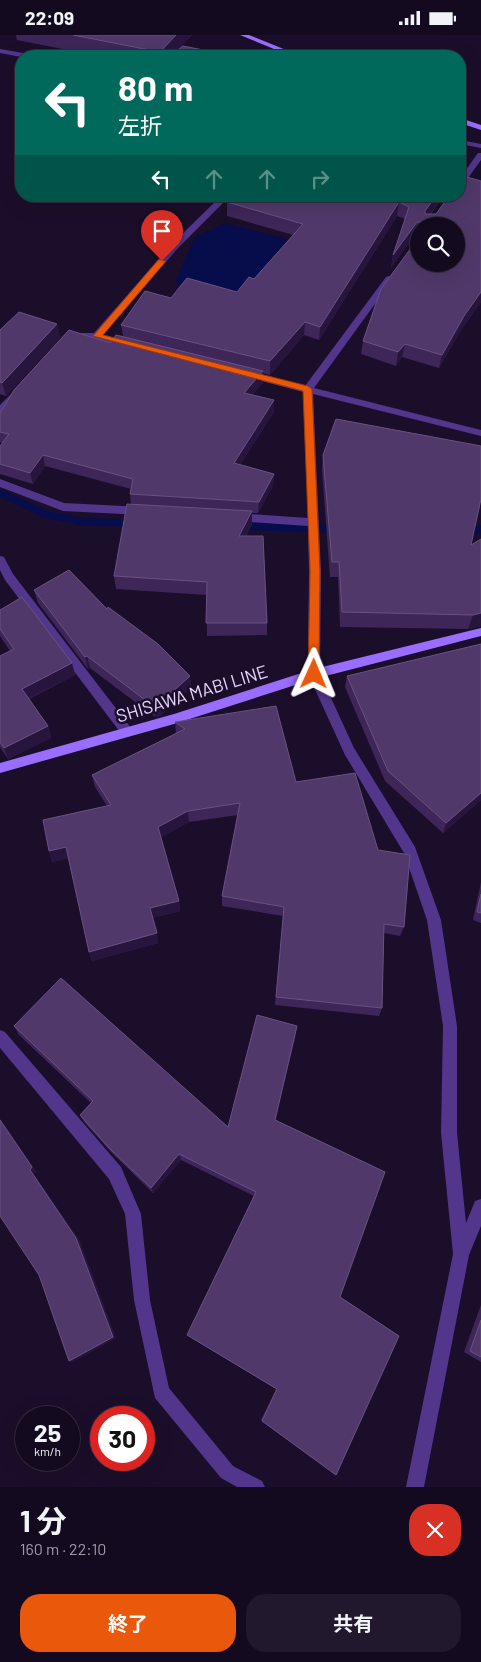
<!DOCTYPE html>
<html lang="ja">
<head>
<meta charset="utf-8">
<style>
	:root { --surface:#140a20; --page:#21182d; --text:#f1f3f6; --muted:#9d9aa5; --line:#332b3e; --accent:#ea580c }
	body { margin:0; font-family:Barlow,"Noto Sans JP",sans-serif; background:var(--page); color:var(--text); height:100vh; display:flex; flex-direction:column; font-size:19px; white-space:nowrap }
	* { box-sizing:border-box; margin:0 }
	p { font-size:16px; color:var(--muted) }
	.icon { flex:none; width:28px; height:28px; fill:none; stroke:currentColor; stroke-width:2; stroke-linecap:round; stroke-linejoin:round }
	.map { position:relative; height:1452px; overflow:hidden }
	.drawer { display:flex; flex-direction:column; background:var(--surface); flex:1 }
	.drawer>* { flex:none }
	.hud { position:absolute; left:15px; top:15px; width:451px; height:152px; border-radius:20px; box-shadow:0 5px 20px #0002,0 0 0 1px var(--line); background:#00695c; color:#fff; overflow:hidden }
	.controls { position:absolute; left:410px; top:182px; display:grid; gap:10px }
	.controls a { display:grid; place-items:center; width:55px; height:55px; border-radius:50%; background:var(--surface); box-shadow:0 5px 20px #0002,0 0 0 1px var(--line); font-size:25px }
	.speed { position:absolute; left:15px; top:1371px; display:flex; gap:10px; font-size:25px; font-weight:700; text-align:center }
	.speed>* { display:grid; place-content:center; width:65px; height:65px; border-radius:50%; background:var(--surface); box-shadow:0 5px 20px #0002,0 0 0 1px var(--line); line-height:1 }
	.speed small { font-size:12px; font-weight:400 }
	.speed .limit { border:8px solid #d22; background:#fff; color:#111 }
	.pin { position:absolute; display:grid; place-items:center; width:42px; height:42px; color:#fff; margin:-51px -21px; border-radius:50% 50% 50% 0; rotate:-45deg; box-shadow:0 0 5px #0007 }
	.pin .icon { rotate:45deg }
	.me { position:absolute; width:55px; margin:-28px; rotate:1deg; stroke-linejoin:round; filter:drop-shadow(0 0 4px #0008) }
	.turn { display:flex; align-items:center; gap:18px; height:105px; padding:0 20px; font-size:22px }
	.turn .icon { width:65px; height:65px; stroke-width:2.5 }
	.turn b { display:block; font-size:35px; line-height:42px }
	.lanes { display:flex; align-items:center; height:48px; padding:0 20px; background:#0003; justify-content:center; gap:25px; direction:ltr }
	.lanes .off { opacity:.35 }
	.round { display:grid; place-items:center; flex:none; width:52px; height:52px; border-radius:20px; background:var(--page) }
	.head { display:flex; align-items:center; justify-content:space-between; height:85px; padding:0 20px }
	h1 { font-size:30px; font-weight:700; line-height:38px }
	.button { display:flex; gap:10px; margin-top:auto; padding:10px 20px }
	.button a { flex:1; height:58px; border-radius:20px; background:var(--accent); color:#fff; font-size:20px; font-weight:700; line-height:58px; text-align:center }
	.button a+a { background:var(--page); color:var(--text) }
	.status { display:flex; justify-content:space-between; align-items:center; height:35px; padding:0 25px; background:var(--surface); direction:ltr }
	.status svg { height:14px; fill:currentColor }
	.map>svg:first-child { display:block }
	.water { fill:#070d4b }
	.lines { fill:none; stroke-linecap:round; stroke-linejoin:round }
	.stream { fill:#070d4b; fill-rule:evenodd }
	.street { fill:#51368c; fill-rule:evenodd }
	.secondary { fill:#996eff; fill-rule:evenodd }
	.wall { fill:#3e2659 }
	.shaded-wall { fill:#28153e }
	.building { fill:#50396a; stroke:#685282 }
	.route { fill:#ea580c; stroke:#983908 }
	.labels { text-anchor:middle; stroke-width:5; stroke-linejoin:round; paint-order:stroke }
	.street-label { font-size:18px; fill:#e7d7ff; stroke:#1b0e2a }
</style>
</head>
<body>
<div class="status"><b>22:09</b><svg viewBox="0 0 49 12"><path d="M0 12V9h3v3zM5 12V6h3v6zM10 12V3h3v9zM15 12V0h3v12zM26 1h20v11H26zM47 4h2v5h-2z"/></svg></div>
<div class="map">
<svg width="481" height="1452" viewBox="0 0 481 1452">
	<rect width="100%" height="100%" fill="#1b0e2a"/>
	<path class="water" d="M225 188 290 205 235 267 183 251 177 249 176 244 195 202Z"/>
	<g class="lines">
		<path class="stream" d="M0 454 48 476 83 483 140 484 145 488 140 492 83 491 42 482 0 462Z
			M235 487 342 490 347 494 342 498 235 495 230 491Z
			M481 490V498L457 503 452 499 453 496Z"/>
		<path class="street" d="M0 14 29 19 33 21 21 22 0 18Z
			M460 105 481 109V113L460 109Z
			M478 118H481V125L463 150H460V143Z
			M221 161H230L178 213 103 300 130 307V311L127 312 97 304 68 303 66 301 71 298H94L172 209Z
			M389 241 393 244 314 353 481 395V401L313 359 321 536 320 639 354 713 415 812 441 885 457 991V1098L466 1188 475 1166 481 1164V1191L469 1220 424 1452H406L453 1219 441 1098 443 991 427 885 404 818 345 720 308 639 309 536 308 491 235 486 230 482 235 478 308 483 303 357 243 341V337L246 336 305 351 386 242Z
			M16 356 21 359 19 361 3 378 0 379V370L13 357Z
			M0 444 64 468 143 472 148 476 143 480 63 476 0 452Z
			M0 521 4 522 13 539 131 693 133 697 131 701H123L5 545 0 535Z
			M0 995 5 997 121 1132 141 1179 150 1265 169 1353 233 1431 262 1446 265 1452H237L221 1443 155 1363 134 1265 125 1179 109 1144 0 1013Z"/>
		<path class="secondary" d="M240 0H249L301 21H291Z
			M460 83 481 90V95L460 88Z
			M481 593V601L314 644 174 689 0 738V728L174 679 314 634Z"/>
	</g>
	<path class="wall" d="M16 0H192L177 16 234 21H98L17 5Z
		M460 140 481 146V267L461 295 439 333 402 322 396 331 361 319 363 306 381 254 419 202V229H456V191H419V201H414L391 233 393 220 405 184 397 181 319 305 304 300 270 340 263 338V348L252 360 274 365V377L240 430 274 439 273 450 258 478H252V489L246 501H263L267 588V600L207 601V560L116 554 114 541 127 469H131L130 459 131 454 45 431 33 449 0 439V411L3 408 0 407V378L14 355 69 295 110 308 116 300 123 301 121 290 145 256 171 263 187 243 237 257 249 242 254 244 293 200 227 181V167L232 161H443L431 179H436L449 161H460Z
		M57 289 60 303 6 361 0 359V295Z
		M323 420 471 510 481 504V592V591L468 594 340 592 338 542H330L322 435Z
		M34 555 107 574 190 641 191 653 160 681 155 682 90 633 88 634 38 568Z
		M0 575 72 628 75 640 29 664 48 691 51 703 8 724 0 712V621L10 616 0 601Z
		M481 609V765L443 798 385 746 345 652 347 641Z
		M175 687 296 747 378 815 404 892 400 901 384 898 382 973 379 981 275 970 283 881 222 871V861L238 780 189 787 161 802 179 866 180 876 152 883 158 908 92 926 89 917 68 823 52 827 49 816 107 771 95 752 92 740 176 699Z
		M481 847V888L473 885Z
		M14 991 228 1092 296 999 275 1085 385 1137 262 1386 261 1385 276 1354 187 1300 254 1161 181 1125 153 1158 113 1119 84 1087 80 1080 91 1068 19 1000Z
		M481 1270V1327L464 1317Z"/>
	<path class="shaded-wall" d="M176 0H192L172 21H160V17Z
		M436 161H443L422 190 425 176Z
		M399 167 397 181 319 305 320 292Z
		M417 187 414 201 391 233 393 220Z
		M481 257V267L461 295 439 333 442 320 464 281Z
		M305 287 304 300 270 340V326Z
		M57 289 60 303 6 361 2 348Z
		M405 309 402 322 396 331 398 317Z
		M263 336V348L244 369V358Z
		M274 365V377L234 439V428Z
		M43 420 45 431 33 449 30 438Z
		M274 439 273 450 258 478 259 467Z
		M252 476V489L239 514V501Z
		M481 578V591L468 594 473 580Z
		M87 621 90 633 88 634 85 622Z
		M72 628 75 640 25 665 22 654Z
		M190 641 191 653 160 681 155 682 153 671Z
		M48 691 51 703 8 724 4 713Z
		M481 758V765L443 798 446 788Z
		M188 776 189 787 160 803 158 792Z
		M66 812 69 823 52 827 49 816Z
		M179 866 180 876 152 883 150 873Z
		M157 898 158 908 92 926 89 917Z
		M297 991 296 999 274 1092 275 1085Z
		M0 1083 37 1137 34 1139 80 1206 116 1303 73 1327 69 1326 30 1135 0 1085Z
		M179 1119 181 1125 153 1158 151 1153Z"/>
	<path class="building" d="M73 0H176L160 17Z
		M183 11 234 21H170Z
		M460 140 481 146V257L464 281 442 320 405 309 398 317 363 306 381 254 419 202V229H456V191H423L422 187H417L393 220 409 172 399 167 320 292 305 287 270 326 121 290 145 256 171 263 187 243 237 257 249 242 254 244 303 189 227 167 232 161H436L425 176V179H436L449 161H460Z
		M19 277 57 289 2 348 0 347V295Z
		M69 295 110 308 116 300 263 336 244 358 274 365 234 428 274 439 259 467 130 459 133 444 43 420 30 438 0 429V411L9 399 0 397V378L14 355Z
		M336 384 481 411V464L471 510 481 504V578L473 580 342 577 339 527H332L323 420Z
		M127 469 252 476 239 501H263L267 588H206L207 547 114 541Z
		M69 535 107 574 108 572 158 609 190 641 159 669 153 671 87 621 85 622 34 555Z
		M22 562 72 628 22 654 48 691 4 713 0 707V621L14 614 0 594V575Z
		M481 609V758L446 788 388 736 347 641Z
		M276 671 296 747 355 738 378 815 410 820 404 892 384 889 382 973 276 962 284 872 222 861 240 768 188 776 158 792 179 866 150 873 157 898 89 917 66 812 49 816 43 785 111 770 92 740 185 694 175 687Z
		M481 859V878L477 877Z
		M61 943 228 1092 257 980 297 991 275 1085 385 1137 340 1262 399 1301 336 1440 262 1386 277 1354 187 1300 256 1157 179 1119 151 1153 109 1113 80 1080 93 1066 14 991Z
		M0 1085 32 1132 30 1135 76 1203 113 1302 69 1326 39 1240 0 1181Z
		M481 1285V1322L470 1316Z"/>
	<path class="route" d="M159 224 166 226 103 300 308 351 312 354 320 536 319 639 317 642 314 644 308 639 310 536 303 356 93 301Z"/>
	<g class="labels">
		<g class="street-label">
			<text transform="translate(192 659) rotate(-17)" y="6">SHISAWA MABI LINE</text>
		</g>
	</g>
</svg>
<div class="controls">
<a><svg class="icon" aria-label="search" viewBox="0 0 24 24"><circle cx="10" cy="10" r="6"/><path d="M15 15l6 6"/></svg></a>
</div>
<div class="speed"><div>25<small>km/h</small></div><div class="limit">30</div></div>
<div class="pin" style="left:162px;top:226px;background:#d93025"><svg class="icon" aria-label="arrive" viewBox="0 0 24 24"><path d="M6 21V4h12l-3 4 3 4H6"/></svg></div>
<svg class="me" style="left:314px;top:639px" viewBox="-20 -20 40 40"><path d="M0-17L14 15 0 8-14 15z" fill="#ea580c" stroke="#fff" stroke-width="4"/></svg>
<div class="hud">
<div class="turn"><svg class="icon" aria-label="left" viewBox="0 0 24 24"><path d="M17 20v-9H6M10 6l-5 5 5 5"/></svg><div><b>80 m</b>左折</div></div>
<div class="lanes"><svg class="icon" aria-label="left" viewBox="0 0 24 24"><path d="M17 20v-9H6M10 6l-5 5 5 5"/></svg><svg class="icon off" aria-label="ahead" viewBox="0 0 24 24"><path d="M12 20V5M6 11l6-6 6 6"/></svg><svg class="icon off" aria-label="ahead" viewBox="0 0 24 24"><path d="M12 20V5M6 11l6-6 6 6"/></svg><svg class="icon off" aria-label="right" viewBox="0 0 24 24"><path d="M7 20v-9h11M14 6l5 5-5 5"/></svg></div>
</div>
</div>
<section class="drawer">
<div class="head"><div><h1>1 分</h1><p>160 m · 22:10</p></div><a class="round" style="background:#d93025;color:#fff"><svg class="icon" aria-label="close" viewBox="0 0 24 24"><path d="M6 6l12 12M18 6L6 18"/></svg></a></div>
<div class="button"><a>終了</a><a>共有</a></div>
</section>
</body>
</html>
